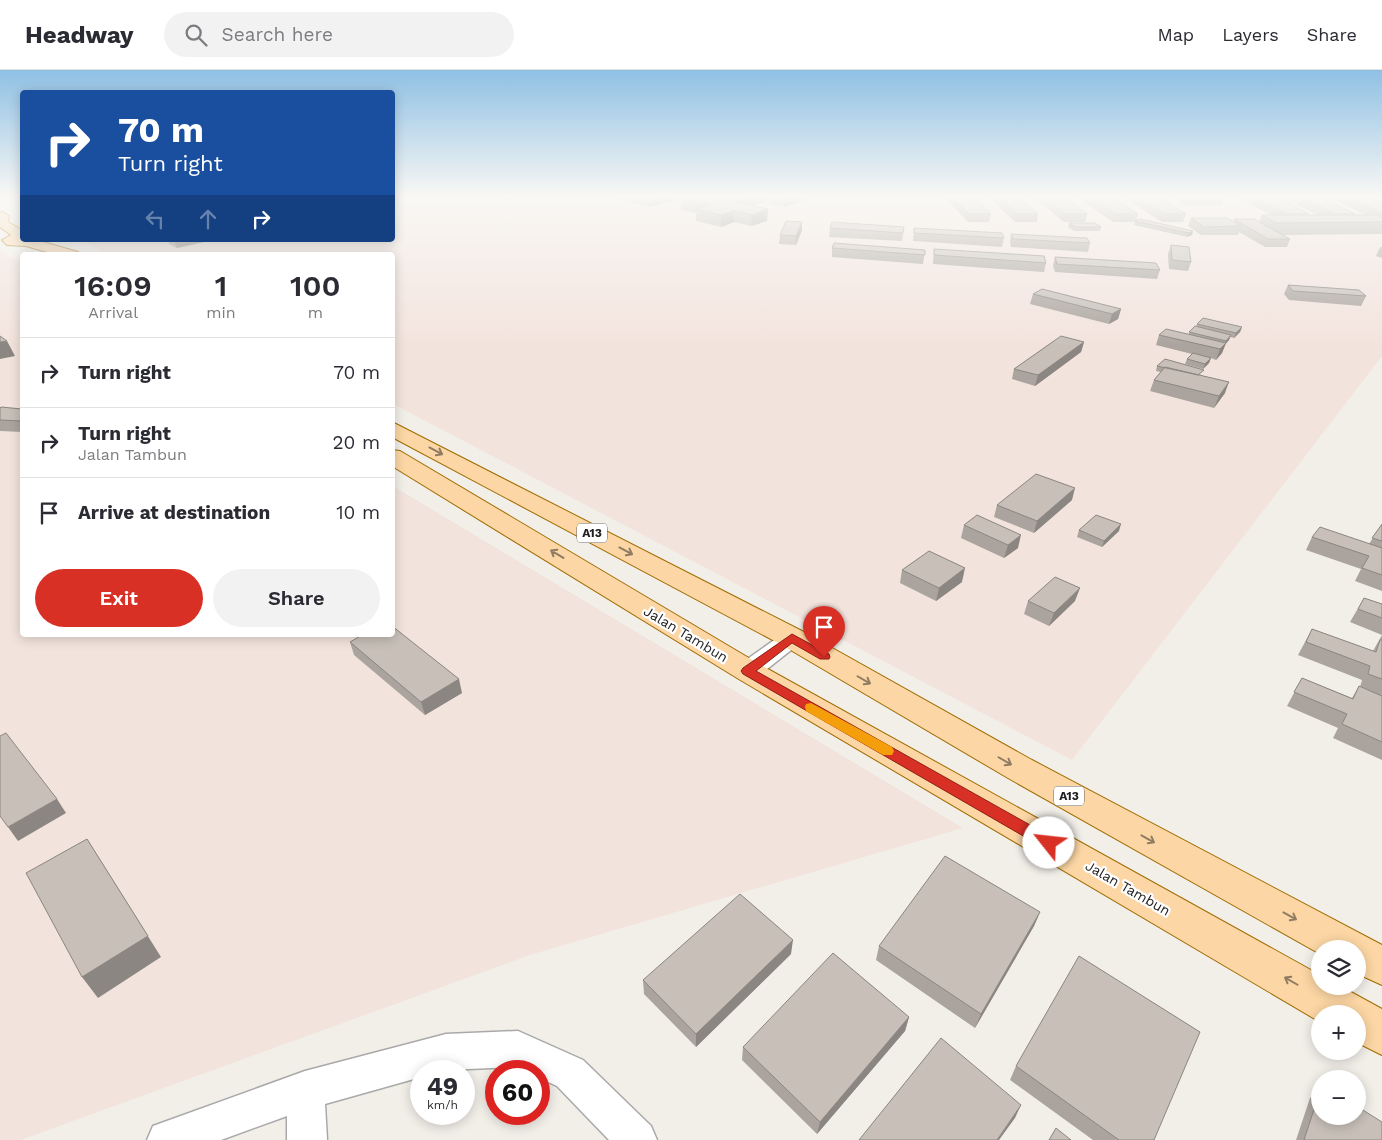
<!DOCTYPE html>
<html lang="en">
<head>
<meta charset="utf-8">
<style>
	:root { --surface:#fff; --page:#f2f2f3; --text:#2b2b33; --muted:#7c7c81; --line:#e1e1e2; --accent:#d93025 }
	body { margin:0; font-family:"Work Sans",sans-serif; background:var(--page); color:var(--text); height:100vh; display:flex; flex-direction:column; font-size:19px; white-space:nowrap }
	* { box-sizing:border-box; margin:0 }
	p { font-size:16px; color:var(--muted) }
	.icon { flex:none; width:28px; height:28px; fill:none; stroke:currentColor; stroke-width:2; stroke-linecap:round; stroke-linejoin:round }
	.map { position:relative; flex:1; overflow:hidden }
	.sheet { position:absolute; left:20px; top:182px; width:375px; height:385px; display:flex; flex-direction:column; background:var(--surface); border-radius:5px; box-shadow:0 2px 12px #0003 }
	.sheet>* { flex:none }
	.guide { position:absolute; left:20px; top:20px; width:375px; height:152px; border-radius:5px; box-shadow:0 2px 12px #0003; background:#1a4fa0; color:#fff; overflow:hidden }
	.controls { position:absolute; left:1311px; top:870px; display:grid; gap:10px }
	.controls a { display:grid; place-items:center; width:55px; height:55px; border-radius:50%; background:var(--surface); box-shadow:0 2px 12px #0003; font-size:25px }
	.speed { position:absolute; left:410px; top:990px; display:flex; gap:10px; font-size:25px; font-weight:700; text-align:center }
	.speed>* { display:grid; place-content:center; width:65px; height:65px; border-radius:50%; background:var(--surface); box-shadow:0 2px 12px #0003; line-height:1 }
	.speed small { font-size:12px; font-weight:400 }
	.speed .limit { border:8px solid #d22; background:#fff; color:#111 }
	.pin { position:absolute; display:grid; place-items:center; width:42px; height:42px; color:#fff; margin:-51px -21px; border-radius:50% 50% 50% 0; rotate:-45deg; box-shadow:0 0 5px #0007 }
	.pin .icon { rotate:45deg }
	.me { position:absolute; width:55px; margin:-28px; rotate:299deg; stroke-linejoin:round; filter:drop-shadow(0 0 4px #0008) }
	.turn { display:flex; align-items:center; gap:18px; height:105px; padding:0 15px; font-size:22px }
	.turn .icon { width:65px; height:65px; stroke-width:2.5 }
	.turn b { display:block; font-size:35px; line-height:42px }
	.lanes { display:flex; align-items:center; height:48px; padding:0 15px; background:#0003; justify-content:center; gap:25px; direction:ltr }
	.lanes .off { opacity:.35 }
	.eta { display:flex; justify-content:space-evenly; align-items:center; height:85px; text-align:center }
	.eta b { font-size:30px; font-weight:600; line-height:35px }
	.primary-button { display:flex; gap:10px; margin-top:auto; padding:10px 15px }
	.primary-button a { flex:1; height:58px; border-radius:30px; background:var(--accent); color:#fff; font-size:20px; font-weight:600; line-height:58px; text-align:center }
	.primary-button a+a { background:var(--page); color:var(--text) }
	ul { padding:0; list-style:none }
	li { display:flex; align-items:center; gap:15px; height:70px; padding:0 15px; border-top:1px solid var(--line) }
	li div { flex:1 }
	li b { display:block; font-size:19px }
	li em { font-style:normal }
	header { display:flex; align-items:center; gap:30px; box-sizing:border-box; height:70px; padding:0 25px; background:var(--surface); border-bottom:1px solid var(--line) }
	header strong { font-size:24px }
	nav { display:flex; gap:28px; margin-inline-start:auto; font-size:18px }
	.search { width:350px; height:45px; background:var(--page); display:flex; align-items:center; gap:12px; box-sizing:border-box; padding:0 18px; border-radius:28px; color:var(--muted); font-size:19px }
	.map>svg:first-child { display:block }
	.military { fill:#f3e3dd }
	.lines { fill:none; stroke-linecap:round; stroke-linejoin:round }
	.street-casing { stroke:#a9a9a9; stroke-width:3 }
	.primary-casing { stroke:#a06b00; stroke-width:2 }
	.street { fill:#fff; fill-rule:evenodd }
	.primary { fill:#fcd6a4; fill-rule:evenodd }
	.wall { fill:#aba49e }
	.shaded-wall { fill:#8b8681 }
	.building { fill:#c7bfb8; stroke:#8b8681 }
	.oneway { stroke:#8f7c63 }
	.route { fill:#d93025; stroke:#8d1f18 }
	.slow { fill:#f59e0b }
	.labels { text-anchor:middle; stroke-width:4.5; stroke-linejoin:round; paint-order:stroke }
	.shield { fill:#fff; stroke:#646464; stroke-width:1 }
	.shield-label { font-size:12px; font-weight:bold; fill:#222 }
	.street-label { font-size:14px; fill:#222; stroke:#fff }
</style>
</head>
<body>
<header>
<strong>Headway</strong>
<div class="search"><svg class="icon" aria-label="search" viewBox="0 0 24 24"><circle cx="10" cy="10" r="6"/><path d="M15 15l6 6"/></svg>Search here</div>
<nav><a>Map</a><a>Layers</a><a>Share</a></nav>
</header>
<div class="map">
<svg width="1382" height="1070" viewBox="0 0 1382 1070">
	<rect width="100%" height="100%" fill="#f2efe9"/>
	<path class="military" d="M393 126H1382V286L1072 690 393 334 392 185H109L81 170H392Z
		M0 181 22 194V565H392L393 416 963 758 530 885 21 1070H0Z"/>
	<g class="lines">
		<g class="street-casing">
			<path id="street" d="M792 560 800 563 804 568 800 573 757 607 748 609 739 607 736 601 739 595 784 563Z
				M518 961 583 990 651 1056 657 1070H609L557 1016 539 1008V1001H525L517 997 421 1001V1007L325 1034 327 1070H287V1046L221 1070H147L153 1056 305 1001 446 964Z"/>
		</g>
		<g class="primary-casing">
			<path id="primary" d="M3 142 9 146 8 152 22 160V170H36L78 182 80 185H57L26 176 7 175 2 170 11 165 0 157V143Z
				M392 352 802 561 1032 690 1382 875V915L1358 904V879H1320V884L1008 708 782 575 392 367Z
				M392 380 400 381 759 594 1320 905V916H1340L1382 939V985L1358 973V944H1320V952L737 608 392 396Z"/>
		</g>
		<use href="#street" class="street"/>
		<use href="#primary" class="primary"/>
	</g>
	<path class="wall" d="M611 126H682V128L649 137 611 127Z
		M728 126H805V130L784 137 769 134 770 130 752 136 767 151 751 156 734 152 721 157 696 151V143L681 140V129H720Z
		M949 126H1035H1018L1038 144 1037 152H1015L994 132 995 126H973L991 144 989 152H968L948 131Z
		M1039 126H1063L1087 144 1085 152H1064L1038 131Z
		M1085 126H1110L1138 144 1136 151 1193 161 1192 165 1187 167 1134 155 1135 152H1113L1084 132Z
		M1130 126H1155L1186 144 1183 152H1162L1129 131Z
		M1180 126H1223L1225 127 1222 135H1185L1178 131Z
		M1245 126H1274L1309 144 1308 145H1318L1289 131 1291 126H1318L1355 144V145H1366L1335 130 1337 126H1366L1382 133V164L1282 165 1290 169 1287 177H1265L1239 162 1238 165H1201L1188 156 1191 148 1233 152 1234 149 1259 152 1262 145H1271L1243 130Z
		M1069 153 1101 157 1100 161H1074L1068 157Z
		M904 157 902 171 829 167 830 158Z
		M914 158 1004 168 1002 177 913 171Z
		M802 160 796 175 779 174 780 165Z
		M1011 164 1090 173 1088 182 1011 177 1010 172Z
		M168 170H213L177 178 169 174Z
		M1171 175 1191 192 1188 201 1169 199 1168 184Z
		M1380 177H1382V188L1376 186Z
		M832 178 925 180 923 194 832 187Z
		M934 179 1046 193 1044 202 933 194Z
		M1055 187 1160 200 1157 209 1055 202 1053 196Z
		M1288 215 1366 226 1361 236 1289 230 1284 224Z
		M1033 224 1121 239 1118 249 1109 254 1030 234Z
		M1197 254 1242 257 1240 262 1234 268 1230 267 1229 270 1226 273 1222 283 1216 290 1211 288 1209 293 1203 299 1185 294 1187 289 1192 284 1156 275 1159 265 1189 264V262L1196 257Z
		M1084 272 1081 282 1035 316 1012 309 1014 299Z
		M1157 296 1202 305 1201 306 1225 323 1214 338 1150 321 1154 310 1161 302 1156 301Z
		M0 338 22 339V362L0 361Z
		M1072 430 1034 463 994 447 997 435Z
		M1382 454V521L1355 511 1361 499 1306 480 1312 467 1369 474Z
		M964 455 1018 478 1004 488 961 468Z
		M1079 460 1119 461 1102 477 1077 467Z
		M902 500 962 512 936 531 900 513Z
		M1364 528 1382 534V565L1350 552Z
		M1028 531H1075L1049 556 1024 544Z
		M1312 559 1373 581 1382 565V690L1333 668 1338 658 1287 636 1302 608 1352 628 1359 616 1360 617 1362 610 1298 585Z
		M350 572 462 623 425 645 354 585Z
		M1040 842 1034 856 975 958 876 890 879 876Z
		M791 884 696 977 644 924 643 910Z
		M909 947 905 961 817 1064 742 990 743 977Z
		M1016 996 1154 1070H1093L1010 1010Z
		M1320 1017V1021L1382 1070H1296L1310 1028Z"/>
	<path class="shaded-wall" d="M660 126H682V128L649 137V129Z
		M748 126H770V130L737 141H734V152L721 157V145L732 131Z
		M785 126H805V130L784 137Z
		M768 139 767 151 751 156 752 145Z
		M802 152V160L796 175V166Z
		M1193 161 1192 165 1187 167 1189 163Z
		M174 170H213L177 178Z
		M1121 239 1118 249 1109 254 1112 244Z
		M1242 257 1240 262 1234 268 1236 263Z
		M1231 265 1229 270 1224 276 1226 271Z
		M7 271 15 286 0 289V272Z
		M1084 272 1081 282 1035 316 1038 305Z
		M1226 273 1222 283 1216 290 1220 279Z
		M1211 288 1209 293 1203 299 1205 294Z
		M1229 312 1225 323 1214 338 1219 326Z
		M1075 418 1072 430 1034 463 1037 451Z
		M1121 454 1119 461 1102 477 1104 471Z
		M1021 465 1018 478 1004 488 1008 475Z
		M965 498 962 512 936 531 939 518Z
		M1080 518 1075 531 1049 556 1054 543Z
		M459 609 462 623 425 645 421 632Z
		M57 729 66 743 18 771 8 757Z
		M87 769 161 887 98 928 82 907Z
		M1040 842 1034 856 975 958 981 944Z
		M793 870 791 884 696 977V964Z
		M909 947 905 961 817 1064 820 1052Z
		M1021 1035 1015 1048 999 1070H997Z"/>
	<path class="building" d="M636 126H660L649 129Z
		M689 126H709L720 129 728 126H748L732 131 768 139 752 145 734 141 721 145 696 139 709 135 681 129Z
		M952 126H973L991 144H969Z
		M998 126H1018L1038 144H1017Z
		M1043 126H1063L1087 144H1065Z
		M1089 126H1110L1138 144H1115Z
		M1135 126H1155L1186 144H1164Z
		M1186 126H1223L1225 127H1188Z
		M1253 126H1274L1309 144H1286Z
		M1299 126H1318L1355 144H1335Z
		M1345 126H1366L1382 133V143Z
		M1262 145H1377L1382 147V152L1276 153Z
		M1191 148H1227L1241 156 1204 157Z
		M1140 149 1193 161 1189 163 1135 151Z
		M1234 149H1254L1290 169H1268Z
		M786 151 802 152 796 166 780 165Z
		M832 152 904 157 903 163 830 158Z
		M1069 153H1095L1101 157H1075Z
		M914 158 1002 163 1004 168 914 163Z
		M1011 164 1087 168 1090 173 1013 169Z
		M834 173 925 180V185L832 178Z
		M1171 175 1189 177 1191 192 1172 190Z
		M934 179 1044 186 1046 193 934 185Z
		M1055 187 1156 193 1160 200 1057 194Z
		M1288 215 1359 220 1366 226 1293 221Z
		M1042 219 1121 239 1112 244 1033 224Z
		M1203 248 1242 257 1236 263 1197 254Z
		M1195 256 1231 265 1226 271 1189 262Z
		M1166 259 1226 273 1220 279 1159 265Z
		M0 266 7 271 0 272Z
		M1061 266 1084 272 1038 305 1014 299Z
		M1193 283 1211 288 1205 294 1187 289Z
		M1165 289 1204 300 1198 305 1157 296Z
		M1165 297 1229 312 1219 326 1154 310Z
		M1 337 22 339V351L0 350V338Z
		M1036 404 1075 418 1037 451 997 435Z
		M977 445 1021 465 1008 475 964 455Z
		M1096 445 1121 454 1104 471 1079 460Z
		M1382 454V471L1372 468Z
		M1320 457 1382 478V505L1362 498 1369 486 1312 467Z
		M929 481 965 498 939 518 902 500Z
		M1055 507 1080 518 1054 543 1028 531Z
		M1364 528 1382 534V548L1358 539Z
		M392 556 459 609 421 632 350 572 362 565H392Z
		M1312 559 1376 582 1380 570H1382V609L1368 604 1370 596 1306 572Z
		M1302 608 1353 629 1359 616 1382 626V672L1342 654 1347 644 1294 622Z
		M6 663 57 729 8 757 0 746V666Z
		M87 769 148 866 82 907 26 803Z
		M945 786 1040 842 981 944 879 876Z
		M740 824 793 870 696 964 643 910Z
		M833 883 909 947 820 1052 743 977Z
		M1079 886 1200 962 1154 1070H1119L1016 996Z
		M941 968 1021 1035 997 1070H859Z
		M1320 1021V1046H1358V1037L1382 1052V1070H1304Z
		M1056 1058 1071 1070H1049Z"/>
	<defs><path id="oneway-shaft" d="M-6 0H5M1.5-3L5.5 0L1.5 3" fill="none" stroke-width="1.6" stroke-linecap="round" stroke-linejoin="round" transform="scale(1.25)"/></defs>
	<g class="oneway">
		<use href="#oneway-shaft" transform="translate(436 381) rotate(28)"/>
		<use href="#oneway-shaft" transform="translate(626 481) rotate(28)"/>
		<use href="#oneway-shaft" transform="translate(557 484) rotate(-149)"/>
		<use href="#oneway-shaft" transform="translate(864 610) rotate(30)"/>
		<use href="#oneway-shaft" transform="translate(1005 691) rotate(30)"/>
		<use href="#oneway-shaft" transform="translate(1148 769) rotate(29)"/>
		<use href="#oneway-shaft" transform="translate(1290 846) rotate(29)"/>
		<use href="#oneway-shaft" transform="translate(1291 911) rotate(-150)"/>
	</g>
	<linearGradient id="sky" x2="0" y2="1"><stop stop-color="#8fc0e4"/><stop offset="0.46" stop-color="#f9f8f5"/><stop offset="1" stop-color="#f9f8f5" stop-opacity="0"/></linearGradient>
	<rect width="1382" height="276" fill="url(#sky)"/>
	<path class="route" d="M792 564 829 584 830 587 829 589H820L792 573 756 601 1055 769 1057 773 1055 778 1049 779 1044 778 743 604 741 601 743 598Z"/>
	<path class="slow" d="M811 633 892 677 894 681 892 685H883L806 641 805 637 806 634Z"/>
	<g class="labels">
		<g class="shield">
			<rect x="577" y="453.5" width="30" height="19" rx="4"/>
			<rect x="1054" y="716.5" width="30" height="19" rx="4"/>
		</g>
		<g class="shield-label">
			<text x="592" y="467">A13</text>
			<text x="1069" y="730">A13</text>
		</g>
		<g class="street-label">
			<text transform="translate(686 564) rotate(31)" y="5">Jalan Tambun</text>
			<text transform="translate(1128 818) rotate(30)" y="5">Jalan Tambun</text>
		</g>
	</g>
</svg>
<div class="controls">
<a><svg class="icon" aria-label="layers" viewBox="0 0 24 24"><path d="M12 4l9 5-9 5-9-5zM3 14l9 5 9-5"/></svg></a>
<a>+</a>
<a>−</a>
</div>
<div class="speed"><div>49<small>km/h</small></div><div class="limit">60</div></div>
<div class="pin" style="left:824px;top:587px;background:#d93025"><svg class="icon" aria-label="arrive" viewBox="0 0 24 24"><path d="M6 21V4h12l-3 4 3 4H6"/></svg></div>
<svg class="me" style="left:1049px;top:773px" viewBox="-20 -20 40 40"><circle r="19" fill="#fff"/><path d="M0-13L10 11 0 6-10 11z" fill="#d93025"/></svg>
<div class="guide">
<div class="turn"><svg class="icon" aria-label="right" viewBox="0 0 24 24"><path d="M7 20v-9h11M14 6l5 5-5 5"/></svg><div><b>70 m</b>Turn right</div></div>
<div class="lanes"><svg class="icon off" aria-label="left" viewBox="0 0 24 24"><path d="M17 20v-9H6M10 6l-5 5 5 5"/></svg><svg class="icon off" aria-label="ahead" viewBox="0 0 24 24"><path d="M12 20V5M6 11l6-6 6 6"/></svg><svg class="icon" aria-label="right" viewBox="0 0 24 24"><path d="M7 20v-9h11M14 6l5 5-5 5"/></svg></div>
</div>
<section class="sheet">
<div class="eta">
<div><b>16:09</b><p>Arrival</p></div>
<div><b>1</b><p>min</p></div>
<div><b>100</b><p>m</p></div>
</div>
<ul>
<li><svg class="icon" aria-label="right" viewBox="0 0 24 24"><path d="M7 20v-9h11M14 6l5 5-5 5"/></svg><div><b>Turn right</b></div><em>70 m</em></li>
<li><svg class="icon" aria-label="right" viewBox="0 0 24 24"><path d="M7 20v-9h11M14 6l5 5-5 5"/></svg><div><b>Turn right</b><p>Jalan Tambun</p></div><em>20 m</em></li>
<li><svg class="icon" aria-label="arrive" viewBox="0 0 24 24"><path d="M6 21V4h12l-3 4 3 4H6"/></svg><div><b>Arrive at destination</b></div><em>10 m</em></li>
</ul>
<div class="primary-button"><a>Exit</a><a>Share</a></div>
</section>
</div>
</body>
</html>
